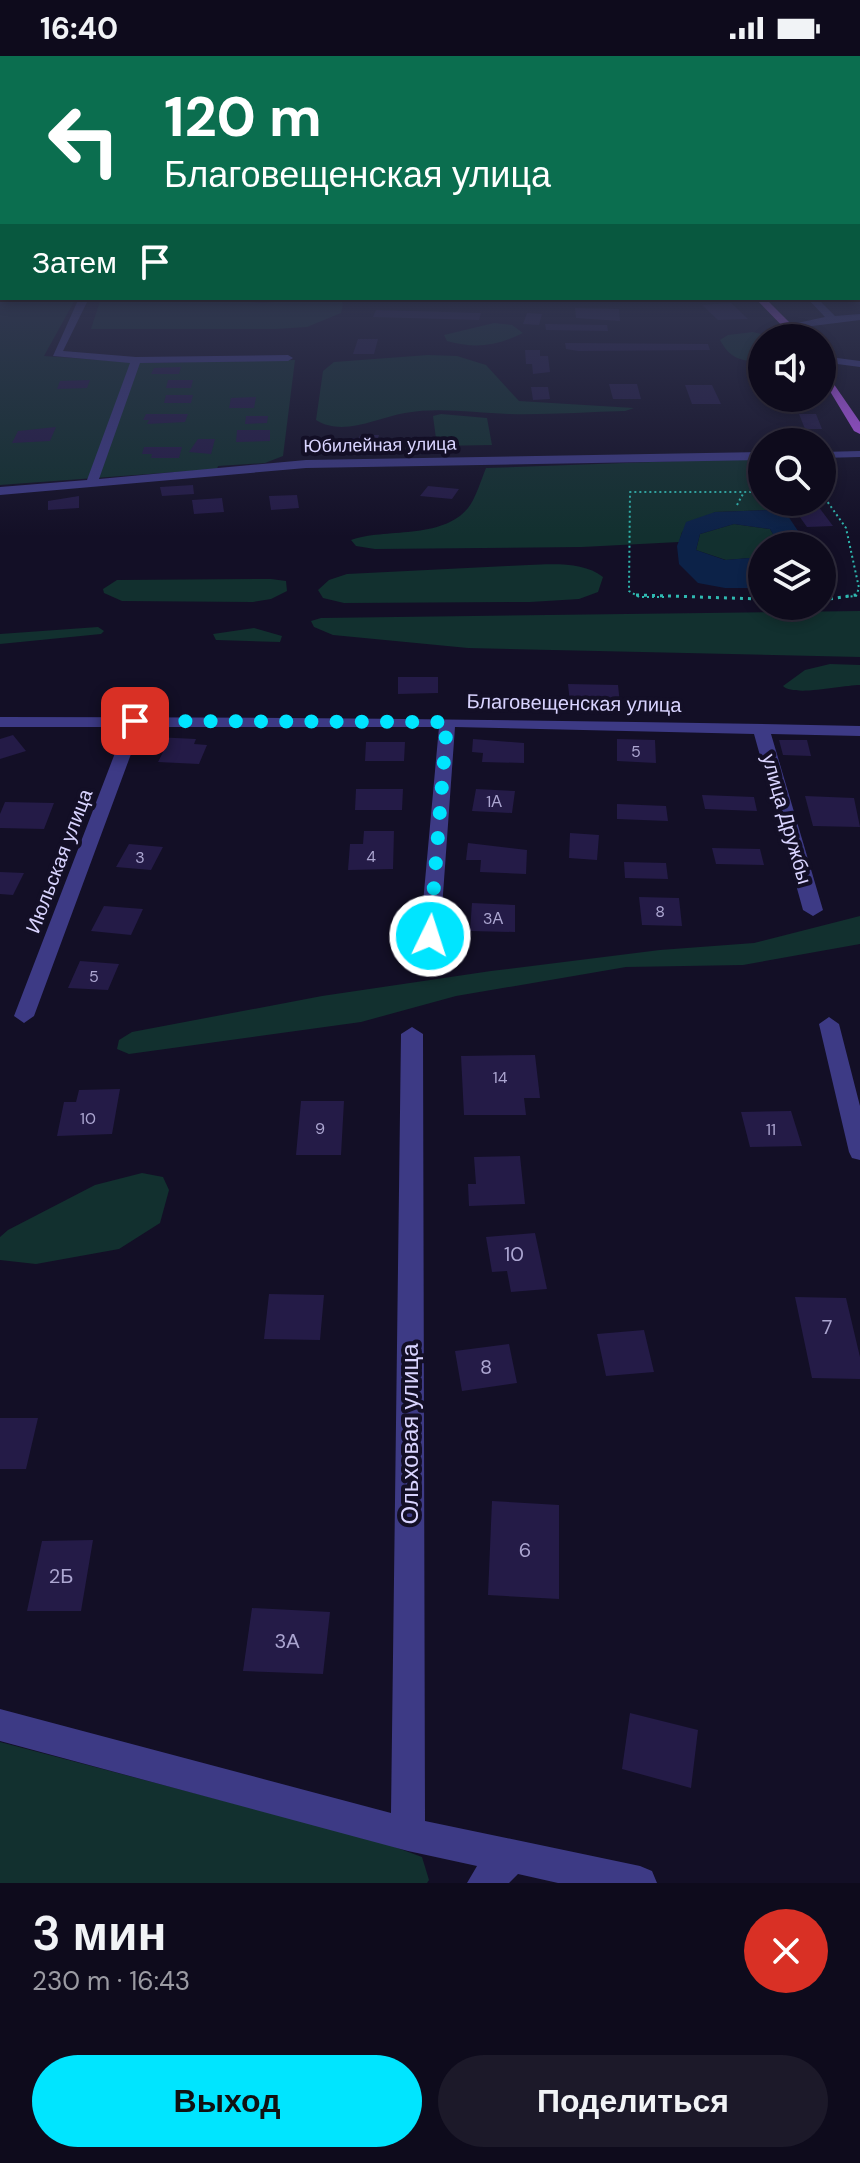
<!DOCTYPE html>
<html lang="ru">
<head>
<meta charset="utf-8">
<style>
	:root { --surface:#0e0b1c; --page:#1c1929; --text:#f1f3f6; --muted:#9b9ba3; --line:#2e2b3b; --accent:#00e5ff }
	body { margin:0; font-family:"DM Sans",sans-serif; background:var(--page); color:var(--text); height:100vh; display:flex; flex-direction:column; font-size:30px; white-space:nowrap }
	* { box-sizing:border-box; margin:0 }
	p { font-size:26px; color:var(--muted) }
	.icon { flex:none; width:44px; height:44px; fill:none; stroke:currentColor; stroke-width:2; stroke-linecap:round; stroke-linejoin:round }
	.map { position:relative; height:1827px; overflow:hidden }
	.panel { display:flex; flex-direction:column; background:var(--surface); flex:1 }
	.panel>* { flex:none }
	.banner { position:absolute; left:0px; top:0px; width:860px; height:244px; box-shadow:0 4px 12px #0003,0 0 0 2px var(--line); background:#0b6e4f; color:#fff; overflow:hidden }
	.controls { position:absolute; left:748px; top:268px; display:grid; gap:16px }
	.controls a { display:grid; place-items:center; width:88px; height:88px; border-radius:50%; background:var(--surface); box-shadow:0 4px 12px #0003,0 0 0 2px var(--line); font-size:40px }
	.pin { position:absolute; display:grid; place-items:center; width:68px; height:68px; color:#fff; margin:-34px; border-radius:16px; box-shadow:0 4px 12px #0006 }
	.me { position:absolute; width:88px; margin:-44px; rotate:4deg; stroke-linejoin:round; filter:drop-shadow(0 0 6px #0008) }
	.turn { display:flex; align-items:center; gap:28px; height:168px; padding:0 32px; font-size:36px }
	.turn .icon { width:104px; height:104px; stroke-width:2.5 }
	.turn b { display:block; font-size:56px; line-height:68px }
	.then { display:flex; align-items:center; height:76px; padding:0 32px; background:#0003; gap:16px; font-size:30px }
	.round { display:grid; place-items:center; flex:none; width:84px; height:84px; border-radius:42px; background:var(--page) }
	.head { display:flex; align-items:center; justify-content:space-between; height:136px; padding:0 32px }
	h1 { font-size:48px; font-weight:600; line-height:60px }
	.cta { display:flex; gap:16px; margin-top:auto; padding:16px 32px }
	.cta a { flex:1; height:92px; border-radius:48px; background:var(--accent); color:#111; font-size:32px; font-weight:600; line-height:92px; text-align:center }
	.cta a+a { background:var(--page); color:var(--text) }
	.status { display:flex; justify-content:space-between; align-items:center; height:56px; padding:0 40px; background:var(--surface); direction:ltr }
	.status svg { height:22px; fill:currentColor }
	.map>svg:first-child { display:block }
	.green { fill:#12302f }
	.water { fill:#0c2248 }
	.building { fill:#241b47 }
	.lines { fill:none; stroke-linecap:round; stroke-linejoin:round }
	.path-far1 { stroke:#2fb8b0; stroke-width:2; stroke-dasharray:2 3; stroke-linecap:butt }
	.path { stroke:#2fb8b0; stroke-width:3; stroke-dasharray:3 5; stroke-linecap:butt }
	.minor { fill:#3d3a85; fill-rule:evenodd }
	.major { fill:#c25bff; fill-rule:evenodd }
	.route { stroke:#00e5ff; stroke-width:14; stroke-dasharray:0 25.2 }
	.labels { text-anchor:middle; stroke-width:8; stroke-linejoin:round; paint-order:stroke }
	.number-label { font-size:16px; fill:#aca6d1 }
	.far-street-label { font-size:18px; fill:#d9d4ff; stroke:#130f26 }
	.street-label { font-size:20px; fill:#d9d4ff; stroke:#130f26 }
	.near-number-label { font-size:20px; fill:#aca6d1 }
	.near-street-label { font-size:24px; fill:#d9d4ff; stroke:#130f26 }
</style>
</head>
<body>
<div class="status"><b>16:40</b><svg viewBox="0 0 49 12"><path d="M0 12V9h3v3zM5 12V6h3v6zM10 12V3h3v9zM15 12V0h3v12zM26 1h20v11H26zM47 4h2v5h-2z"/></svg></div>
<div class="map">
<svg width="860" height="1827" viewBox="0 0 860 1827">
	<rect width="100%" height="100%" fill="#130f26"/>
	<path class="green" d="M0 225 2 242H76L44 300 141 307 295 304 283 400 265 407 218 410 217 413 0 429Z
		M101 242H201L261 247 339 242 343 248 341 257 307 271 276 273H91Z
		M494 267 512 269 523 277C496 290 476 293 447 285L444 279Z
		M753 276 777 282H762V306C741 305 730 303 720 284L728 279Z
		M428 299 457 300 486 309 519 345 634 352 625 355C587 356 547 359 509 358 473 357 440 351 405 357 376 362 343 381 316 364L323 315 334 306Z
		M441 358 487 362 492 389 437 390 433 360Z
		M762 402V446H783L788 460 769 454 715 456 682 476 679 486 582 491 375 493 356 490 351 484C384 472 442 484 468 452 476 442 481 424 486 412Z
		M734 468 770 473 780 490H762V501L726 504 696 494 700 478Z
		M507 510C536 510 579 502 603 521L598 536 579 543 530 546 344 547 323 542 318 534 329 524 347 518Z
		M271 523 286 525 287 535 271 543 253 546 122 545 104 537 103 533 117 524Z
		M860 555V601L468 592 333 579 314 571 311 565 321 562Z
		M98 571 104 575 101 578 0 588V578Z
		M254 572 282 580 280 586 216 584 213 578Z
		M830 608 860 609V629C842 629 794 641 783 630L805 614Z
		M860 860V888L743 909 626 911 456 940 361 966 129 998 117 993 119 984 132 976 322 940 491 915 660 894 754 887Z
		M142 1117 163 1121 169 1134 160 1167 119 1193 36 1208 0 1204V1181L8 1174 95 1129Z
		M0 1686 384 1787 422 1801 429 1824 427 1827H0Z"/>
	<path class="water" d="M769 454 788 460 808 490H780L770 473 734 468 700 478 696 494 725 504 762 501V532H725L698 527 679 508 677 490 686 466 715 456Z"/>
	<path class="building" d="M731 247 748 263 718 264 702 249Z
		M575 252 619 253 620 265 576 262Z
		M376 254 481 257 479 264 373 261Z
		M527 257 542 258 539 269 523 268Z
		M545 268 607 269 608 275 546 274Z
		M358 283H378L374 298H353Z
		M565 287 708 288 710 294 578 295 566 293Z
		M525 294H540V300H548L550 316 533 318 532 308H526Z
		M181 311 179 318H151L154 312Z
		M90 324 87 332 57 333 60 325Z
		M168 324H193L191 332H166Z
		M609 328H637L641 343H613Z
		M685 329H712L721 348H692Z
		M531 331H548L550 343 533 344Z
		M166 339H193L191 347H164Z
		M256 341 254 352H229L231 342Z
		M146 358H188L185 366 147 368 149 364H143Z
		M799 358H816L822 373H805Z
		M246 360H268L267 367 245 368Z
		M56 371 50 385 12 387 18 375Z
		M237 374H270V385L236 386Z
		M360 379H379L375 393 359 392 361 386H350L351 382H359Z
		M198 383H215L211 398 189 396Z
		M144 391H182L179 402H151L152 398H142Z
		M193 429 194 438 162 440 160 431Z
		M428 430 459 433 452 443 420 440Z
		M297 439 299 452 271 454 269 440Z
		M79 440V452L48 454V445Z
		M222 442 224 456 194 458 192 444Z
		M789 446H815L833 470 807 471Z
		M398 621H438V637L398 638Z
		M568 628 618 629 620 648 570 647Z
		M13 679 26 695 0 703V683Z
		M155 681 196 683 194 688 207 689 199 708 158 706 163 696 148 695Z
		M473 683 524 687V707L482 706 483 697 472 696Z
		M617 683 655 684 656 707 617 705Z
		M779 684H807L811 700 783 699Z
		M366 686H405L404 705H365Z
		M356 733H403L402 754H355Z
		M476 733 515 735 512 757 472 755Z
		M702 739 754 741 757 755 705 753Z
		M805 740 854 742 860 771 813 770Z
		M5 746 54 747 44 773 0 772V758Z
		M617 748 666 750 668 765 617 763Z
		M364 775H394L393 813 348 814 350 788H363Z
		M570 777 599 779 597 804 569 802Z
		M468 787 527 794 526 818 480 816 481 804H466Z
		M129 788 163 791 151 814 116 811Z
		M712 792 760 793 764 809 716 808Z
		M624 806 666 807 668 823 625 822Z
		M0 816 24 817 13 839 0 838Z
		M639 841 679 842 682 870 642 869Z
		M472 847 515 849V876L470 875Z
		M104 850 143 853 131 879 91 875Z
		M80 905 119 908 108 934 68 932Z
		M535 999 540 1042H524L526 1059H464L461 1000Z
		M120 1033 112 1078 57 1080 64 1046H76L79 1034Z
		M301 1045H344L341 1099H296Z
		M791 1055 802 1090 750 1091 741 1056Z
		M520 1100 525 1148 469 1150 468 1128H476L474 1101Z
		M535 1177 547 1233 511 1236 507 1215 492 1216 486 1181Z
		M269 1238 324 1239 320 1284 264 1283Z
		M795 1241 846 1242 860 1301V1323L812 1322Z
		M644 1274 654 1316 606 1320 597 1278Z
		M509 1288 517 1327 462 1335 455 1295Z
		M0 1362H38L26 1413H0Z
		M492 1445 559 1449V1543L488 1539Z
		M93 1484 81 1555H27L42 1485Z
		M252 1552 330 1556 323 1618 243 1615Z
		M630 1657 698 1674 691 1732 622 1713Z"/>
	<g class="lines">
		<path class="path-far1" d="M822 438 846 472 859 532 856 540 844 541
			M737 449 744 436H762
			M664 541H639L629 535 630 436H744"/>
		<path class="path" d="M636 539 762 543
			M822 544 856 539"/>
		<path class="minor" d="M79 242H89L63 295 136 301 288 299 293 302 288 305 140 307 99 423 306 404 762 396V404L306 412 0 439V431L87 424 130 307 53 300Z
			M807 242H817L835 260 860 258V264L788 273V269L825 261Z
			M822 300 860 305V311L822 306Z
			M860 395V401L822 402V396Z
			M0 661C287 661 574 664 860 670V680L771 678 823 854 813 860 803 854 754 678 455 671 440 880 430 886 420 880 439 671H141L34 960 24 967 14 960 125 671H0Z
			M829 961 839 968 860 1050V1104L852 1102 849 1096 819 968Z
			M412 971 423 978 425 1765 640 1810 652 1815 657 1827H558L518 1818 509 1827H467L477 1810 408 1795 0 1685V1653L391 1757 401 978Z"/>
		<path class="major" d="M755 242H765L805 282H794Z
			M822 311 860 366V378L854 375 822 322Z"/>
	</g>
	<linearGradient id="sky" x2="0" y2="1"><stop stop-color="#0a0815"/><stop offset="0.47" stop-color="#333752"/><stop offset="1" stop-color="#333752" stop-opacity="0"/></linearGradient>
	<rect width="860" height="481" fill="url(#sky)"/>
	<g class="lines">
		<path class="route" d="M135 665 447 666 430 880"/>
	</g>
	<g class="labels">
		<g class="number-label">
			<text x="636" y="701">5</text>
			<text x="494" y="751">1А</text>
			<text x="371" y="806">4</text>
			<text x="140" y="807">3</text>
			<text x="660" y="861">8</text>
			<text x="493" y="868">3А</text>
			<text x="94" y="926">5</text>
			<text x="500" y="1027">14</text>
			<text x="88" y="1068">10</text>
			<text x="320" y="1078">9</text>
			<text x="771" y="1079">11</text>
		</g>
		<g class="far-street-label">
			<text transform="translate(380 389) rotate(-1)" y="6">Юбилейная улица</text>
		</g>
		<g class="street-label">
			<text transform="translate(574 647) rotate(1)" y="7">Благовещенская улица</text>
			<text transform="translate(787 763) rotate(74)" y="7">улица Дружбы</text>
			<text transform="translate(59 805) rotate(-69)" y="7">Июльская улица</text>
		</g>
		<g class="near-number-label">
			<text x="514" y="1205">10</text>
			<text x="827" y="1278">7</text>
			<text x="486" y="1318">8</text>
			<text x="525" y="1501">6</text>
			<text x="61" y="1527">2Б</text>
			<text x="287" y="1592">3А</text>
		</g>
		<g class="near-street-label">
			<text transform="translate(410 1378) rotate(-90)" y="8">Ольховая улица</text>
		</g>
	</g>
</svg>
<div class="controls">
<a><svg class="icon" aria-label="sound" viewBox="0 0 24 24"><path d="M4 9h4l5-4v14l-5-4H4zM17 9q2 3 0 6"/></svg></a>
<a><svg class="icon" aria-label="search" viewBox="0 0 24 24"><circle cx="10" cy="10" r="6"/><path d="M15 15l6 6"/></svg></a>
<a><svg class="icon" aria-label="layers" viewBox="0 0 24 24"><path d="M12 4l9 5-9 5-9-5zM3 14l9 5 9-5"/></svg></a>
</div>
<div class="pin" style="left:135px;top:665px;background:#d93025"><svg class="icon" aria-label="arrive" viewBox="0 0 24 24"><path d="M6 21V4h12l-3 4 3 4H6"/></svg></div>
<svg class="me" style="left:430px;top:880px" viewBox="-20 -20 40 40"><circle r="17" fill="#00e5ff" stroke="#fff" stroke-width="3"/><path d="M0-11L8 9 0 5-8 9z" fill="#fff"/></svg>
<div class="banner">
<div class="turn"><svg class="icon" aria-label="left" viewBox="0 0 24 24"><path d="M17 20v-9H6M10 6l-5 5 5 5"/></svg><div><b>120 m</b>Благовещенская улица</div></div>
<div class="then">Затем<svg class="icon" aria-label="arrive" viewBox="0 0 24 24"><path d="M6 21V4h12l-3 4 3 4H6"/></svg></div>
</div>
</div>
<section class="panel">
<div class="head"><div><h1>3 мин</h1><p>230 m · 16:43</p></div><a class="round" style="background:#d93025;color:#fff"><svg class="icon" aria-label="close" viewBox="0 0 24 24"><path d="M6 6l12 12M18 6L6 18"/></svg></a></div>
<div class="cta"><a>Выход</a><a>Поделиться</a></div>
</section>
</body>
</html>
